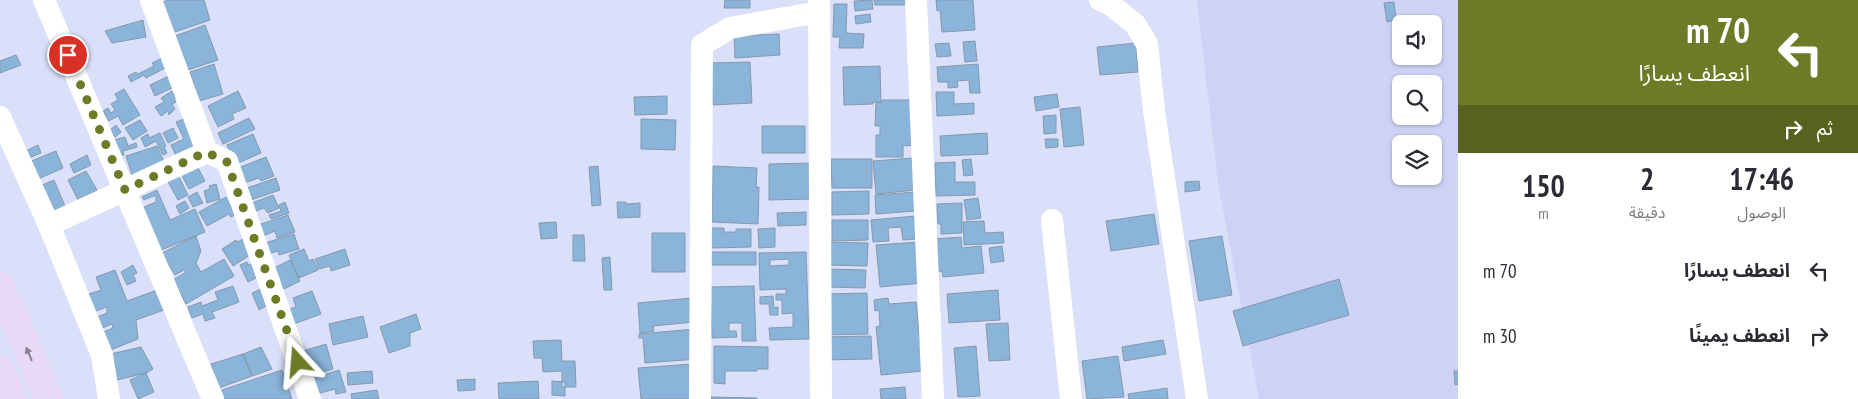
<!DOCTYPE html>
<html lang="ar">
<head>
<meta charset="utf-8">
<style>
	:root { --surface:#fff; --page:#f2f2f3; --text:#2b2b33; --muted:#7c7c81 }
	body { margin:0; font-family:"PT Sans Narrow","Noto Sans Arabic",sans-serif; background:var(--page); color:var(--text); direction:rtl; height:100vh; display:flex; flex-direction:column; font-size:19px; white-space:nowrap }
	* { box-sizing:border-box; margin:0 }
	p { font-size:16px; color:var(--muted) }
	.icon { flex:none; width:28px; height:28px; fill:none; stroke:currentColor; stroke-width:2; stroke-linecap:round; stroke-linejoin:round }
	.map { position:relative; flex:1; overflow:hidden; direction:ltr }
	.details { display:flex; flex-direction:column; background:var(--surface); width:400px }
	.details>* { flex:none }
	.banner { background:#6f7a26; color:#fff; overflow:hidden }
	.tools { position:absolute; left:1392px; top:15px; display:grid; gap:10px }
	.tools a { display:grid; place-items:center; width:50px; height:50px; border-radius:8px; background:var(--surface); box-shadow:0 1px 4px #0004; font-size:25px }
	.pin { position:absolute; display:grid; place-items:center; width:42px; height:42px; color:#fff; margin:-21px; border:2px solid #fff; border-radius:50%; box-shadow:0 1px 5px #0007 }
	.me { position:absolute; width:55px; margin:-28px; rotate:341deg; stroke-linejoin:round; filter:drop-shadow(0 0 4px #0008) }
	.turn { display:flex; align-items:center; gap:18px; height:105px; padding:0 25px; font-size:22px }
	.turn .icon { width:65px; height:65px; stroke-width:2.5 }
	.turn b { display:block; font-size:35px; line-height:42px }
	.then { display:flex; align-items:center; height:48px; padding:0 25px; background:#0003; gap:10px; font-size:19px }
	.eta { display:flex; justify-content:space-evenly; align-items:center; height:85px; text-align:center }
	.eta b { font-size:30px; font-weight:700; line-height:35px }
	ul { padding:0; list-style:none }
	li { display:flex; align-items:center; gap:15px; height:65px; padding:0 25px }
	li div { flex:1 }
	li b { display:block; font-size:19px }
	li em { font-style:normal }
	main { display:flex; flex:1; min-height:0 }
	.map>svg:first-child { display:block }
	.built { fill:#ced3f5; fill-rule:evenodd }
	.building { fill:#8ab4d9; stroke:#8499ac; fill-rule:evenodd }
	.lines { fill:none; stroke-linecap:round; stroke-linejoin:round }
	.street { stroke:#fff; stroke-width:22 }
	.secondary { stroke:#ebd9f8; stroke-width:28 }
	.oneway { fill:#8a8196 }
	.route { stroke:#6f7a26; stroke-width:9; stroke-dasharray:0 16.2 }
</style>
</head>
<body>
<main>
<section class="details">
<div class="banner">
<div class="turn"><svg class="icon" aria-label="left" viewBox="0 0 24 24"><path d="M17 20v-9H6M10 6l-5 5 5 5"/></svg><div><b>70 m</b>انعطف يسارًا</div></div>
<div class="then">ثم<svg class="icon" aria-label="right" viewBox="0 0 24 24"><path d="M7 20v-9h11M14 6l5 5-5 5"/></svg></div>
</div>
<div class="eta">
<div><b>17:46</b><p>الوصول</p></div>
<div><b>2</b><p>دقيقة</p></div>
<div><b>150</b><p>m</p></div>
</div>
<ul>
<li><svg class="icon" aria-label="left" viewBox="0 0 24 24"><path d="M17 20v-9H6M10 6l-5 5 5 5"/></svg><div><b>انعطف يسارًا</b></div><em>70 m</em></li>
<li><svg class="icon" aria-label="right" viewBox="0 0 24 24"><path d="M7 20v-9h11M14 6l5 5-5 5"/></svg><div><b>انعطف يمينًا</b></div><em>30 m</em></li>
</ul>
</section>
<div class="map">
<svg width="1458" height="399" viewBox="0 0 1458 399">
	<rect width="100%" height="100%" fill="#dbe0fa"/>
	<path class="built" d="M1197 0H1458V399H1259L1218 184ZM1401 24H1434V56H1401ZM1401 84H1434V116H1401ZM1401 144H1434V176H1401Z"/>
	<path class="building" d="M169 0H204L210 20 172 33 162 2Z
		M725 0H750V8H724Z
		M872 0 873 9 855 11 854 1Z
		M874 0H911V5H875Z
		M936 0H973L975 30 942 32 940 10 937 11Z
		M1394 2 1396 20 1387 22 1384 3Z
		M834 4H847L846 33 864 34 863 48H839L840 37H833Z
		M870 14 871 22 856 24 855 16Z
		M143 20 146 37 112 43 105 31Z
		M205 25 218 60 188 70 175 36Z
		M779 34 780 55 735 58 734 36Z
		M975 41 977 61 965 62 963 42Z
		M949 43 951 56 937 57 935 44Z
		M1136 43 1138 72 1100 75 1097 47Z
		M16 55 21 65 0 73V61Z
		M164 57 169 66 146 78 144 75 131 82 128 76 136 72 138 74 154 66 152 63Z
		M750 62 752 103 713 105 711 63Z
		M214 64 223 94 199 101 190 72Z
		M978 64 980 93H970L969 80 957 81 958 87 948 88V82H938L937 67Z
		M880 66 881 102H873V104L844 105 843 67Z
		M173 74 178 85 155 96 150 85Z
		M124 89 140 115 123 125 118 116 109 121 103 111 108 108 111 113 115 110 111 104 118 100 115 94Z
		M172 91 176 98 174 99 176 102 172 104 175 109 169 115 168 111 161 116 155 107 164 102 161 98Z
		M238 91 246 108 232 114 234 119 218 127 208 106Z
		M936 92H954V104L974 103V114L937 116Z
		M1057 94 1059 107 1036 111 1034 97Z
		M667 96V114L635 115 634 97Z
		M882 100H916V145L903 146V157H876V135H880V126H875L876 102 882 103Z
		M1080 107 1084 145 1064 147 1060 109Z
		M1056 115V133L1044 134 1043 116Z
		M249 118 255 129 223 144 218 133Z
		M184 119 200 147 177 158 171 145 184 139 176 122Z
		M641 119 676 120 675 150 641 149Z
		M140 120 147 131 133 140 125 128Z
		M116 125 121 132 115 137 110 130Z
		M762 126H805V153H762Z
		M173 128 178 138 168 143 163 133Z
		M160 133 166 146 164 147 167 153 163 155 156 141 145 147 141 138 148 134 149 138Z
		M987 133 988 154 941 156 940 136Z
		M253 134 261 153 236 164 227 145Z
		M125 137 128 146 136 143 137 147 123 151 124 155 119 156 114 140Z
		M1045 139H1058V147L1046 148Z
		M38 145 41 153 24 160 21 153Z
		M157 146 165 164 133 178 126 156Z
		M56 151 63 168 36 180 29 162Z
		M87 155 91 165 74 173 70 164Z
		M266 157 274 176 261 181 259 178 244 183 238 168Z
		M913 158 916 190 876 194 873 161Z
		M831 159H872V188H832Z
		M971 159 973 175 964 176 962 160Z
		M955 162V182H975V195L936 196 935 163Z
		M810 163 811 199 769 200V164Z
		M196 164 205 181 189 189 180 172Z
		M598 166 601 205 592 206 589 167Z
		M713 166 757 168 756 187H759L758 224 712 222Z
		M86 171 97 190 78 200 68 180Z
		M177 173 188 195 178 200 166 178Z
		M276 178 280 190 251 200 247 188Z
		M54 180 65 206 54 218 40 186Z
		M1199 181 1200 190 1185 192V182Z
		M216 184 220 199 207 203 204 191 210 189 209 186Z
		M157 190 170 220 195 209 205 232 159 251 142 208 156 202V195L144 200 142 197Z
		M869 191V214L832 215V192Z
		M197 192 203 203 193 207 188 197Z
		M916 192V211L876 214 875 195Z
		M273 195 279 208 268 213 264 208 256 211 252 203Z
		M226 197 230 206 234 203 235 215 231 217 229 214 207 226 199 212Z
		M978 198 981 218 967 220 964 200Z
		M185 201 189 208 180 214 176 206Z
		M285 202 289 213 271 219 269 215 281 211 279 205Z
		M617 202H626V204L640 203V217L618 218Z
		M962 203V233L941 234V224H938L937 204Z
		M806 212V225L778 226 777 213Z
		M1154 214 1159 244 1111 251 1106 221Z
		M288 215 295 232 277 238 275 231 263 236 258 225Z
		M915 216 917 239 903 240 901 227 888 228 889 241 873 242 871 220Z
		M832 220H868V240L832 241Z
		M984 221 985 233 1003 232 1004 243 964 245 963 222Z
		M556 222 557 238 541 239 539 223Z
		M711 228H724V232H736V229H751V247L711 248Z
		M775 228V247L759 248 758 229Z
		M652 233H685V272H652Z
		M294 234 299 249 279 255 278 251 268 254 265 243Z
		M573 235H584L585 261H573Z
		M196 236 201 251 196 263 201 272 224 259 234 276 186 304 173 280 186 272 184 270 175 275 162 253Z
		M1222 236 1232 295 1199 301 1189 241Z
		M961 237 962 248 981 246 984 273 943 277 942 271 937 272 934 239Z
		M244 238 253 253 233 266 222 249 236 240 238 242Z
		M829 242 868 243 867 266 829 265Z
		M919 242 922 283 880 287 876 245Z
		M1002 246 1004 261 991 263 989 248Z
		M304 249 309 261 313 259 318 270 299 278 289 255Z
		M345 249 350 265 331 271 330 266 319 269 315 259Z
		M711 252H756V265H711Z
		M806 252 809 339 770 340 769 328 793 327V313L782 314V300H776V294H786V289L760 290 759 253ZM789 259V265L770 266V260Z
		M610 257 612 290H604L602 258Z
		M290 260 300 281 284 289 274 268Z
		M258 261 264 274 248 282 240 265 247 262 248 265Z
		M133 265 137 273 133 275 136 281 127 285 121 272Z
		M829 269 866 270 865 288 828 287Z
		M115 270 127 301 157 290 164 310 136 320 138 339 108 351 101 333 113 328 112 324 100 329 95 318 107 313V307L90 313 83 296 101 290 96 277Z
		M1339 279 1349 315 1243 346 1233 311Z
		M233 286 239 302 212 312 215 318 205 321 203 314 192 318 188 307 201 302 202 306 218 300 215 292Z
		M754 286 756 341H742V323H729V331H736L737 337 712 338 710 287Z
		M261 289 268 305 259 310 252 293Z
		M998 290 1000 320 949 323 947 294Z
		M312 291 321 314 291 325 286 310 296 307 293 298Z
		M867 293 868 334 826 335 825 294Z
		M773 296 774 308 778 307V315H770L769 304H760V297Z
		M692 298 694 322 653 326 654 331 640 333 638 303Z
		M888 298 889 304 916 302 923 371 881 375 876 327 880 326 879 310 875 311 874 300Z
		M416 314 421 329 410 333V346L389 353 380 327Z
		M363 316 368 337 333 345 329 324Z
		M1008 323 1010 360 989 361 986 324Z
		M695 329 698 359 645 363 643 338H639V334Z
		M871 336 872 359 823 360 822 337Z
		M561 340 562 361H575L576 387H562V371L543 372 542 358H534L533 341Z
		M1163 340 1166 354 1124 361 1122 347Z
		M326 344 333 369 310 376 303 351Z
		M714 346 768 347V369H757V371H725V384L714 383Z
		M976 346 980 396 958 397 954 348Z
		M141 347 153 369 146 373 113 381 106 355Z
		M261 347 272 369 252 376 243 354Z
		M243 354 252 376 219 388 208 365Z
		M1118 356 1124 397 1087 399 1082 361Z
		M692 364 695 399H641L638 368Z
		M282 370 292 399H219L216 392Z
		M339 370 346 392 336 394 335 389 313 395 308 380Z
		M372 371 373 383 348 385 347 373Z
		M1454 371H1458V384L1455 385Z
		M146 373 154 392 138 399 130 380Z
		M475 379V390L458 391 457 380Z
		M538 381 539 399H499L498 383Z
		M552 381 565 382V396L552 395Z
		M905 387 906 399H881L880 389Z
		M1167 388 1168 399H1129L1128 394Z
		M377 390 379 399H352L351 394Z
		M711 397 757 398V399H711Z"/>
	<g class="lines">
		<path class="street" d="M44 0 213 399
			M151 0 207 152 227 161 310 399
			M819 0 821 399
			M916 0 933 399
			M1100 0 1111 5 1135 24 1147 44 1154 111 1197 399
			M0 117 49 225 102 355 109 399
			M1052 220 1071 399
			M49 225 207 152
			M700 399 702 45 730 28 819 12"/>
		<path class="secondary" d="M0 285 49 399
			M0 370 12 399"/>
	</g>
	<defs><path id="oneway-solid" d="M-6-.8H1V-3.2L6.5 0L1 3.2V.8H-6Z" transform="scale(1.25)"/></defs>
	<use class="oneway" href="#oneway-solid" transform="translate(29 354) rotate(-113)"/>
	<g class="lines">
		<path class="route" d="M68 55 125 190 206 152 227 162 298 362"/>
	</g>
</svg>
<div class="tools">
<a><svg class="icon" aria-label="sound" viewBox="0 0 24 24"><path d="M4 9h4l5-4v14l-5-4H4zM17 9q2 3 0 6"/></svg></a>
<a><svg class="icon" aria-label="search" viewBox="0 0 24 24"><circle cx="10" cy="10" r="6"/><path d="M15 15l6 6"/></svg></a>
<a><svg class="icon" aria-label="layers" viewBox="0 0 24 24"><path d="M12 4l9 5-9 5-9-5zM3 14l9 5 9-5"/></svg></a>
</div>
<div class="pin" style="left:68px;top:55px;background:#d93025"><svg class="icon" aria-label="arrive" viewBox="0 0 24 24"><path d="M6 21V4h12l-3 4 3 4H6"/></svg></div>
<svg class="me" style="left:298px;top:362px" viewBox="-20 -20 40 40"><path d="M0-17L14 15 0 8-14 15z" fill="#6f7a26" stroke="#fff" stroke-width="4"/></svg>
</div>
</main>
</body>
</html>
